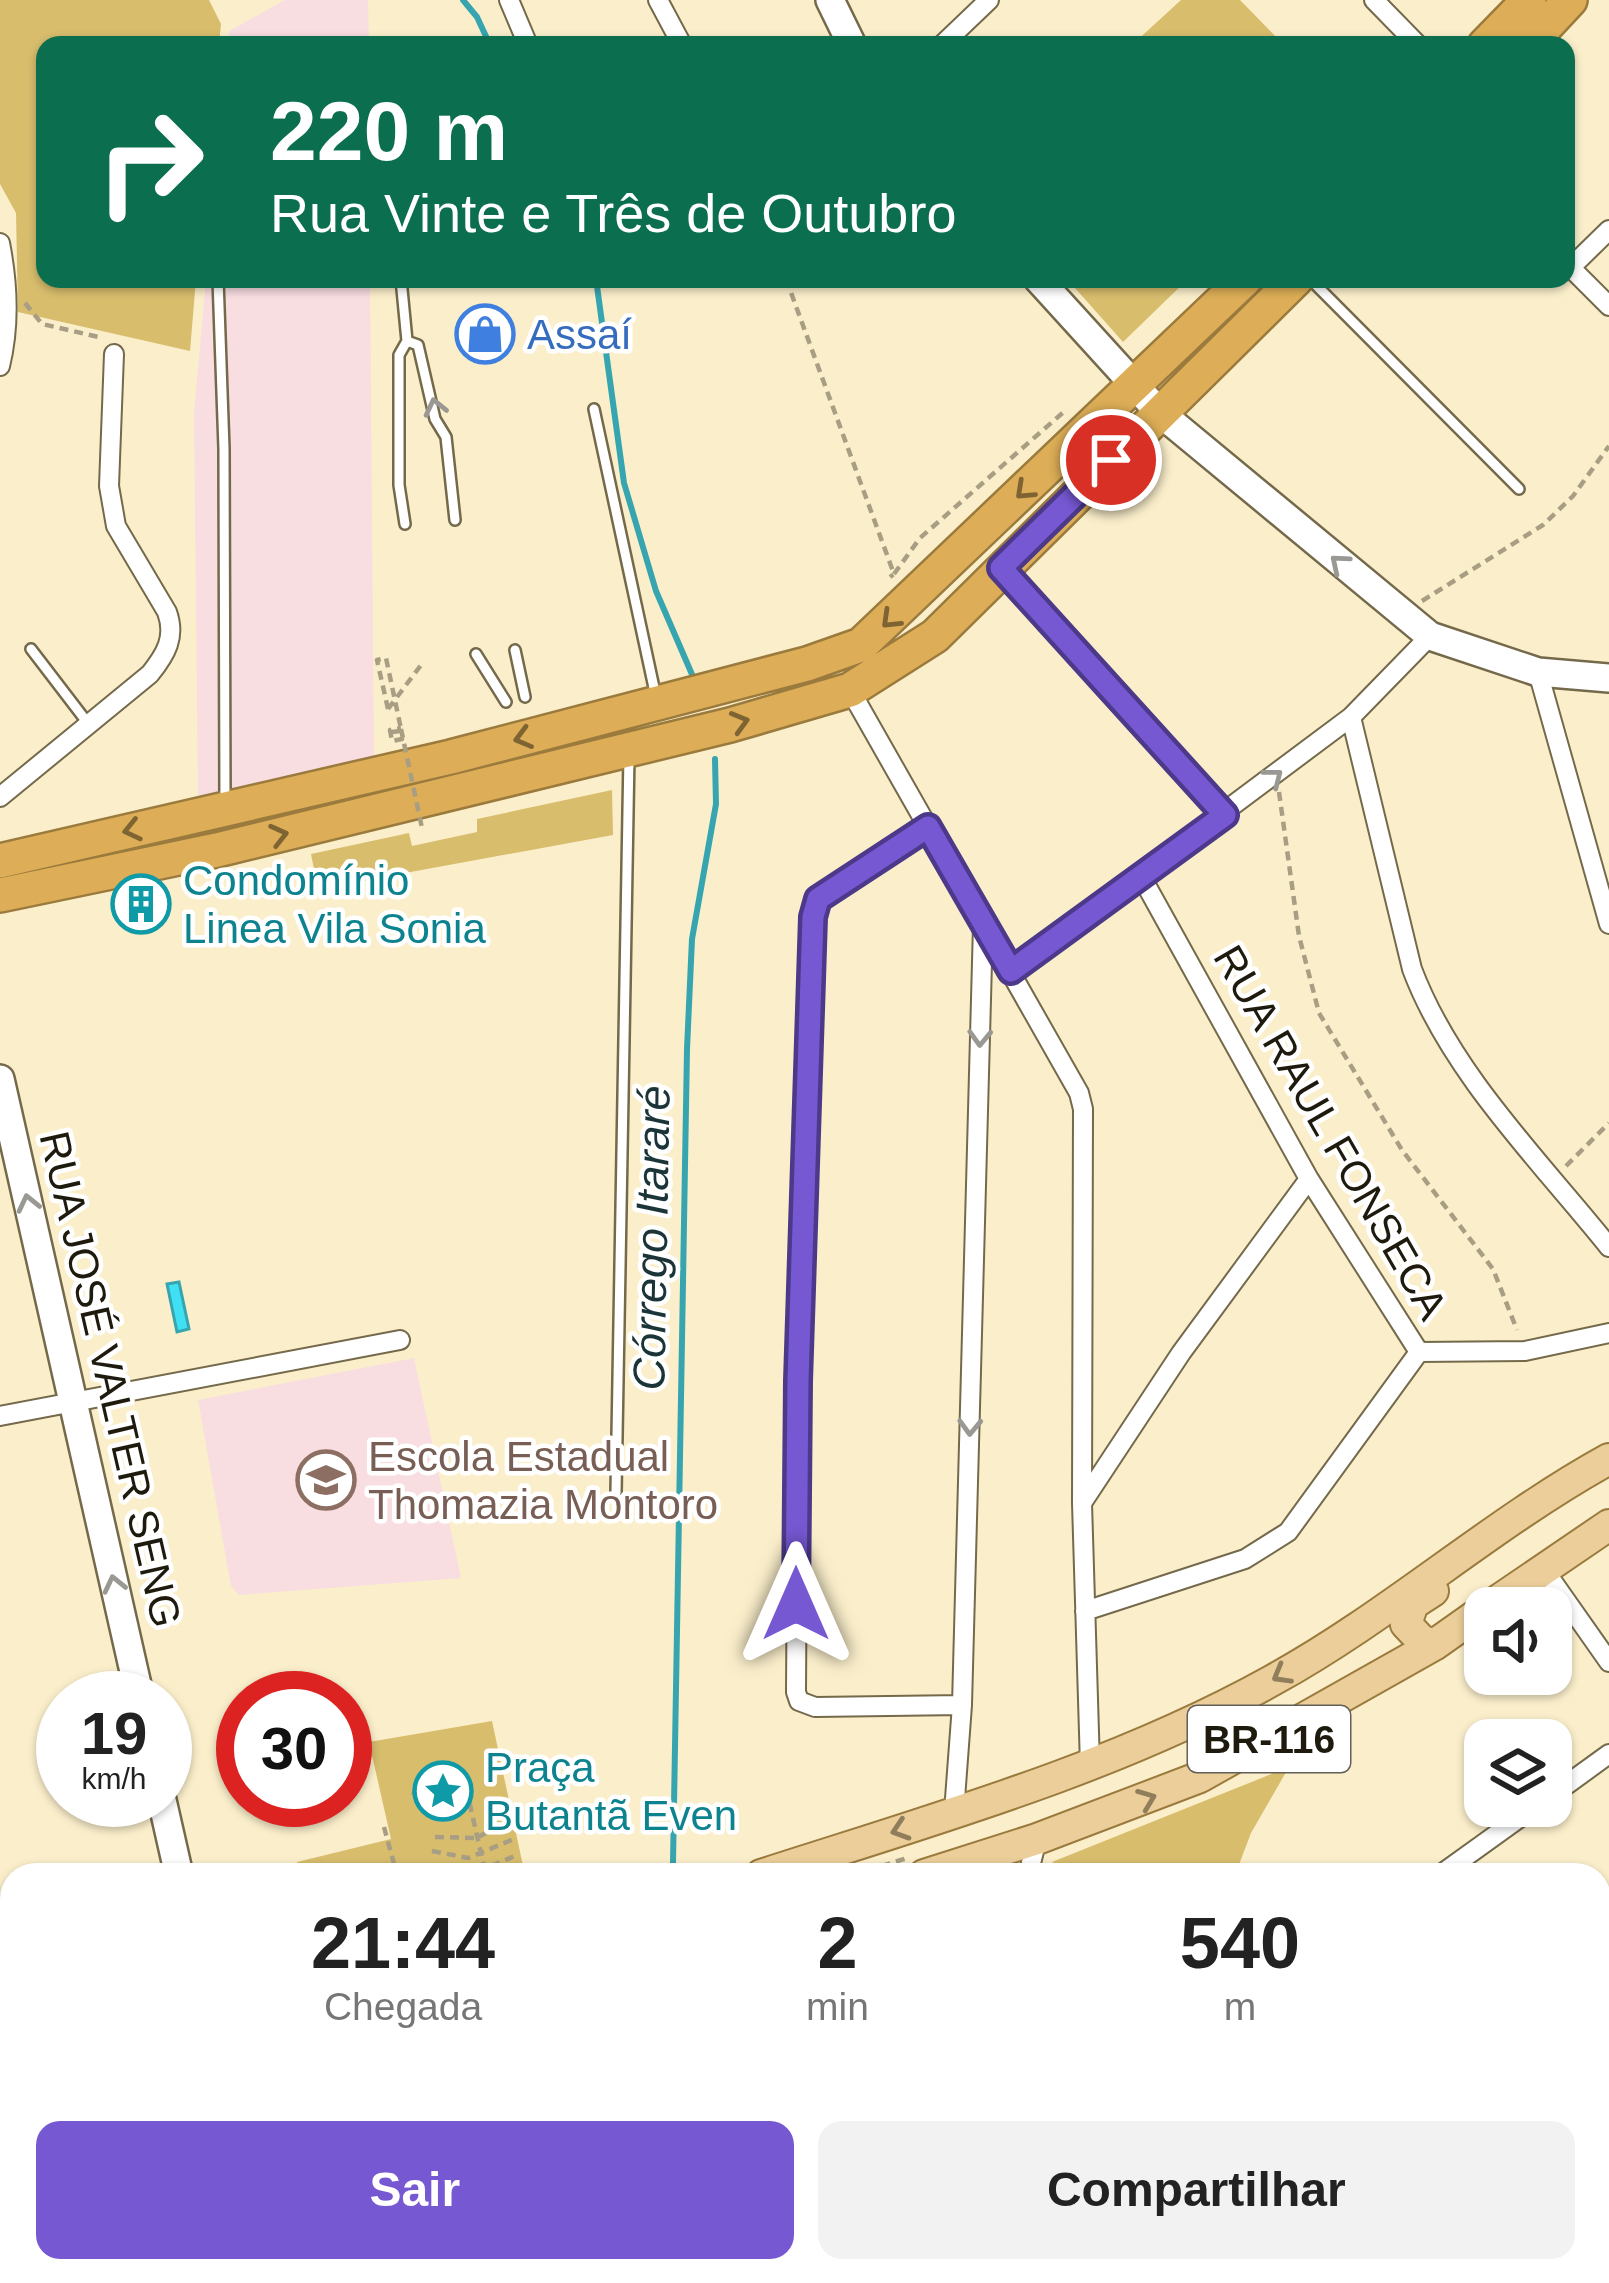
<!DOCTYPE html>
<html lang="pt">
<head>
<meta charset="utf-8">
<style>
	:root { --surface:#fff; --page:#f2f2f2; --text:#222; --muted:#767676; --accent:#7658d3 }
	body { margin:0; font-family:Arial,sans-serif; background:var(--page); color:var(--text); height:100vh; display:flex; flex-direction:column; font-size:45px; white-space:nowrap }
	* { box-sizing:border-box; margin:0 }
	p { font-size:39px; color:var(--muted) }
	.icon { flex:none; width:66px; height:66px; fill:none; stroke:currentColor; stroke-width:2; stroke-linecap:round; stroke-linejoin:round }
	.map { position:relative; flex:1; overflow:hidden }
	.details { position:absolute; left:0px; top:1863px; width:1611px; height:420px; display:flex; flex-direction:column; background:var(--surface); border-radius:36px 36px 0 0; box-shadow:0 3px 9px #0004 }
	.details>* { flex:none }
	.guide { position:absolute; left:36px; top:36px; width:1539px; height:252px; border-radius:24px; box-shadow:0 3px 9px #0004; background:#0b6e4f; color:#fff; overflow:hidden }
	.controls { position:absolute; left:1464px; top:1587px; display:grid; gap:24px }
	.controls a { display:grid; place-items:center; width:108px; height:108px; border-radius:24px; background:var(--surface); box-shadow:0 3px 9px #0004; font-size:60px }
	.speed { position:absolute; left:36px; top:1671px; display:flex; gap:24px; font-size:60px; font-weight:700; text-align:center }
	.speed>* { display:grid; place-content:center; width:156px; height:156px; border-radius:50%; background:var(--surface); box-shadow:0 3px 9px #0004; line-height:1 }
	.speed small { font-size:30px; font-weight:400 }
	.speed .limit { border:18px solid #d22; background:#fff; color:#111 }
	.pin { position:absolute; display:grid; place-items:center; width:102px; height:102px; color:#fff; margin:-51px; border:6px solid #fff; border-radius:50%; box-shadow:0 3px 12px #0007 }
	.me { position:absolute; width:132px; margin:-66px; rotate:0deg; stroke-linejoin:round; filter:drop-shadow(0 0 9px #0008) }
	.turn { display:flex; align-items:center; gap:42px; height:252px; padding:0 36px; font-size:54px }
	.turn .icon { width:156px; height:156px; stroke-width:2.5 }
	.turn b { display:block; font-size:84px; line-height:102px }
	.eta { display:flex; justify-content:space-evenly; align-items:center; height:204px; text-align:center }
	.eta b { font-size:72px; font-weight:700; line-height:84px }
	.button { display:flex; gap:24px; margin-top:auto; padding:24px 36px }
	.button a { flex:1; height:138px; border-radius:24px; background:var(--accent); color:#fff; font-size:48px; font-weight:700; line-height:138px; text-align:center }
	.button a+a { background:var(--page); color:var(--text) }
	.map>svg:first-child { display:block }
	.commercial { fill:#f9dedd }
	.education { fill:#f8dde1 }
	.green { fill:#d8bd6d }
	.water { fill:#40e0f4; stroke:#36a5af; stroke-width:3 }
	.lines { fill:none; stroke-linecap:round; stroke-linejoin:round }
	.stream { stroke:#36a5af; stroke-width:6 }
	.lane-casing { stroke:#74694a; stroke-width:14 }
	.street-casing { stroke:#74694a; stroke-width:22 }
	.secondary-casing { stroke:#74694a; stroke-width:32 }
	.primary-casing { stroke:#9a7a3d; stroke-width:34 }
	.highway-casing { stroke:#9a7a3d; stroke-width:38 }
	.path { stroke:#a79e83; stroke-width:4.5; stroke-dasharray:9 6; stroke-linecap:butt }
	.lane { stroke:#fff; stroke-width:9 }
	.street { stroke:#fff; stroke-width:18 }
	.secondary { stroke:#fff; stroke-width:27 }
	.primary { stroke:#ebce9a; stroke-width:30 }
	.highway { stroke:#ddae57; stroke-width:33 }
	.path-bridge { stroke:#a79e83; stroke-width:4.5; stroke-dasharray:9 6; stroke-linecap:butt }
	.oneway { stroke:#9a9892 }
	.oneway2 { stroke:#7e6432 }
	.oneway3 { stroke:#8f7d5b }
	.route-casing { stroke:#4d3989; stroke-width:30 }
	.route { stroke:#7658d3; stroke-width:21 }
	.labels { text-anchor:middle; stroke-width:9; stroke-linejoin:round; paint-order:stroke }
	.shield { fill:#fff; stroke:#625f56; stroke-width:3 }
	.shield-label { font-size:39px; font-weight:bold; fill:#1e1a0d }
	.shop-label { font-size:42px; fill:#366cbe; stroke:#fff; text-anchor:start }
	.culture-label { font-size:42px; fill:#0d838f; stroke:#fff; text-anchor:start }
	.street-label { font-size:42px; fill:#1e1a0d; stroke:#fff }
	.education-label { font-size:42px; fill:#785e54; stroke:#fff; text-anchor:start }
	.water-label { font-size:45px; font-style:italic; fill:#1b3438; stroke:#fff }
</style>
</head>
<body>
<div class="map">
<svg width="1609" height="2283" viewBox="0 0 1609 2283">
	<rect width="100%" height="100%" fill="#fbefcb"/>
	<path class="commercial" d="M323 2271H1139L1138 2283H312Z"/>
	<path class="education" d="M285 0H368L369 45H228L229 31Z
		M206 279H370L374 758 198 797 194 413Z
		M414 1358 461 1578 239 1595 231 1586 198 1400Z"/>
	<path class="green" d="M0 0H209L221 24 219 45H45V279H196L190 351 18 312 16 213 0 184Z
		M1181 0H1240L1284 45H1132Z
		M1067 279H1188L1123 342Z
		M612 790 613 835 318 889 311 854 409 833 412 846 477 832V819Z
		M492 1721 525 1875H300L297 1862 391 1839 369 1742Z
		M1289 1767 1251 1833 1235 1875H1073L1052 1862Z
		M12 2000V2091L0 2094V2004Z
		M203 2271H314L304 2283H198Z
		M1147 2271H1206L1205 2283H1146Z"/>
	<path class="water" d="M179 1282 189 1329 177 1332 167 1284Z"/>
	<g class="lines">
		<path class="stream" d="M463 0 477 17 490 45
			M596 279 624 483 656 591 694 679
			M673 1863 687 1049 692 939 716 804 715 759
			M1265 2283 1266 2271"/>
		<g class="lane-casing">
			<path id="lane" d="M218 279 224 449 225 804
				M401 279 407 341
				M1310 279 1519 489
				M594 409 656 697
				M405 524 399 485V355L407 341 418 345 435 419 446 437 455 520
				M31 649 90 726
				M515 650 525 697
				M476 654 506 702
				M616 1493 629 755
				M1102 2271V2283"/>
		</g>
		<g class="street-casing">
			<path id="street" d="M509 0 528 45
				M658 0 682 45
				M1374 0 1418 45
				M942 45 989 0
				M0 243C8 284 10 325 0 366
				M1566 263 1609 306
				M1570 268 1609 230
				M1001 568 1225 815
				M1538 672 1609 924
				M850 690 1079 1093 1083 1109 1082 1503 1090 1765
				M1351 717 1412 969C1451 1073 1540 1161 1609 1247
				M0 797 150 674C166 654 176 637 167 612L116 526 109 486 114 354
				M928 827 825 893 818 899 813 918 798 1381 796 1692 799 1701 815 1707 962 1705
				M1011 971 1351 717 1430 636
				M1419 1352 1525 1351 1609 1333
				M0 1416 400 1340
				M1082 1503 1181 1353 1309 1179
				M1543 1568 1609 1662
				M1085 1611 1245 1559 1288 1532 1419 1352 1309 1179 1141 876
				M1551 1796 1609 1754
				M954 1812 962 1705 983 925
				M1028 1875 1037 1839
				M1440 1875 1536 1806
				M1599 1982 1609 1976
				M0 1986 12 1981
				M1599 1996H1609
				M1220 2271V2283
				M1308 2271 1310 2283
				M188 2283 193 2271
				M1502 2283V2271"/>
		</g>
		<g class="secondary-casing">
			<path id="secondary" d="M830 0 852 45
				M1038 279 1159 412 1430 636 1538 672 1609 678
				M0 1079 140 1698
				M162 1800 179 1875"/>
		</g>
		<g class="primary-casing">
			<path id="primary" d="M1433 1591 1413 1604 1406 1624 1421 1640 1434 1645
				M1487 1608 1609 1525
				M761 1875C934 1819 1113 1769 1273 1680 1391 1615 1491 1524 1609 1459
				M924 1875 1037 1839 1200 1777 1434 1645 1485 1609
				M0 2119 12 2115
				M0 2192 12 2199"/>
		</g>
		<g class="highway-casing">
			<path id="highway" d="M1485 45 1529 0
				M1528 45 1570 0
				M0 861 451 757 807 664 861 645 1245 279
				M0 895 217 850 730 725 850 690 935 636 1296 279"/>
		</g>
		<path class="path" d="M786 279 894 574 890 577
			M25 303 42 324 103 338
			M894 574 920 538 1067 409
			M1422 601 1543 525 1573 496 1609 446
			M388 709 377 660 386 658 401 729
			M388 709 424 661
			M392 732 400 731 402 739 392 741 390 730 401 728
			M1279 792 1299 936 1319 1013 1402 1150 1493 1269 1517 1330
			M1566 1166 1609 1123
			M412 1792 441 1807 470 1805 486 1875
			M384 1827 397 1875
			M435 1837 477 1838 509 1819
			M432 1851 468 1858 514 1839
			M447 1870 484 1869 517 1855
			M853 1875 907 1858
			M0 2155 12 2151"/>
		<use href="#lane" class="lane"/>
		<use href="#street" class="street"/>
		<use href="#secondary" class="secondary"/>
		<use href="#primary" class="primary"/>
		<use href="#highway" class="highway"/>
		<path class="path-bridge" d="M401 729 422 828"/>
	</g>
	<defs><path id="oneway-chevron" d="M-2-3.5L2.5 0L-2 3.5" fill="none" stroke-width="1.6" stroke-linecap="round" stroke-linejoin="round" transform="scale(3)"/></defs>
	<g class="oneway">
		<use href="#oneway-chevron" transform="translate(435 407) rotate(-103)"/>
		<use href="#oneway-chevron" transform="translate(1339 563) rotate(-140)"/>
		<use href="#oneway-chevron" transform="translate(1274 777) rotate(-38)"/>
		<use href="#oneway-chevron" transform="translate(980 1038) rotate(92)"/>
		<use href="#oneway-chevron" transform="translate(28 1203) rotate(-103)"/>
		<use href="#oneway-chevron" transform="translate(970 1427) rotate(92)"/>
		<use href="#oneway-chevron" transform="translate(114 1584) rotate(-103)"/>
	</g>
	<g class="oneway2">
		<use href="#oneway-chevron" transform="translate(1024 491) rotate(137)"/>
		<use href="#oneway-chevron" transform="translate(890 620) rotate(136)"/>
		<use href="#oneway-chevron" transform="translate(740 722) rotate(-16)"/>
		<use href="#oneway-chevron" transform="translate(523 738) rotate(165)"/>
		<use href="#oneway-chevron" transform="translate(132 830) rotate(167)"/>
		<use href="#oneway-chevron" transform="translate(279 835) rotate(-14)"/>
	</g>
	<g class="oneway3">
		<use href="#oneway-chevron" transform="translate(1281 1675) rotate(150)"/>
		<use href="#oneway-chevron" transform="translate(1147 1799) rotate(-21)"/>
		<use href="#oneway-chevron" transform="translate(900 1830) rotate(162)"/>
	</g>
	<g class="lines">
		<g class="route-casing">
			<path id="route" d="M796 1604 798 1381 813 917 818 899 928 827 1011 971 1225 815 1001 568 1111 460"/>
		</g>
		<use href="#route" class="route"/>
	</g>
	<defs>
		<g id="shop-ring" transform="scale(3)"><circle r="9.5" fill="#fff" stroke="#3f7fe0" stroke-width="1.5"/><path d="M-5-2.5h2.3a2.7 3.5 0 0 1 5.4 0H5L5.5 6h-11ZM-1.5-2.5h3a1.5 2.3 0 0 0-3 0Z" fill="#3f7fe0"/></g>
		<g id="building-ring" transform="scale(3)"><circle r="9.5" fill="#fff" stroke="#0f9aa8" stroke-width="1.5"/><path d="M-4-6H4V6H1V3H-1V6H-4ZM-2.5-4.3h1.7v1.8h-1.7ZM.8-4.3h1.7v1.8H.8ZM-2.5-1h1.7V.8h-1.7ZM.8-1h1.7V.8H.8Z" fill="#0f9aa8"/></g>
		<g id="school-ring" transform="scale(3)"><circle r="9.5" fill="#fff" stroke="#8d6e63" stroke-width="1.5"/><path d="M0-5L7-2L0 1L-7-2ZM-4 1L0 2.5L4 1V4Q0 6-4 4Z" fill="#8d6e63"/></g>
		<g id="sight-ring" transform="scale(3)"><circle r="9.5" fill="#fff" stroke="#0f9aa8" stroke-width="1.5"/><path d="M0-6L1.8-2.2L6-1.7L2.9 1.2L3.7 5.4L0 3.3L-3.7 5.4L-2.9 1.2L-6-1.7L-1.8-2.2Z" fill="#0f9aa8"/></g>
	</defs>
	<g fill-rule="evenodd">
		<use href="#shop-ring" x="485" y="334"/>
		<use href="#building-ring" x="141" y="904"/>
		<use href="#school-ring" x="326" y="1480"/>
		<use href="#sight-ring" x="443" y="1791"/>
	</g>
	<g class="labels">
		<rect class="shield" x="1188" y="1706" width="162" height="66" rx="9"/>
		<g class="shield-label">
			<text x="1269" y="1753">BR-116</text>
		</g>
		<g class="shop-label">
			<text x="527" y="349">Assaí</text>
		</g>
		<g class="culture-label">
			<text x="183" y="895">Condomínio<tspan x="183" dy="48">Linea Vila Sonia</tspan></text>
			<text x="485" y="1782">Praça<tspan x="485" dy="48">Butantã Even</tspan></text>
		</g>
		<g class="street-label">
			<text transform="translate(1331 1132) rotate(60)" y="15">RUA RAUL FONSECA</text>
			<text transform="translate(111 1379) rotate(77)" y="15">RUA JOSÉ VALTER SENG</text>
		</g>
		<g class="education-label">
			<text x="368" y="1471">Escola Estadual<tspan x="368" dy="48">Thomazia Montoro</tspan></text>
		</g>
		<g class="water-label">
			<text transform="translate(651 1238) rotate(-89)" y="16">Córrego Itararé</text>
		</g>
	</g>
</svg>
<div class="controls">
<a><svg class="icon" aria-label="sound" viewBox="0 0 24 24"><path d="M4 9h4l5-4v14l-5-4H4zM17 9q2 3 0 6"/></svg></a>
<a><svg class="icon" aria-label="layers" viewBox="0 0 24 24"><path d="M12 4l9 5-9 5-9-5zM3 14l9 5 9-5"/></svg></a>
</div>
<div class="speed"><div>19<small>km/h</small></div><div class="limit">30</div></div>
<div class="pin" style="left:1111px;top:460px;background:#d93025"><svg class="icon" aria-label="arrive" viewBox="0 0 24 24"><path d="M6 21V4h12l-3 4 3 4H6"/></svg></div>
<svg class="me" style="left:796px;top:1604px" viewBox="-20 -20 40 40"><path d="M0-17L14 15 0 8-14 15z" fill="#7658d3" stroke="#fff" stroke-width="4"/></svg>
<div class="guide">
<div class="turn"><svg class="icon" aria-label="right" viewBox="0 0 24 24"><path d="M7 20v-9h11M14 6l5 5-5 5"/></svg><div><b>220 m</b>Rua Vinte e Três de Outubro</div></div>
</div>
<section class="details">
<div class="eta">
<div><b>21:44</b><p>Chegada</p></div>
<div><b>2</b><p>min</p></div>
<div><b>540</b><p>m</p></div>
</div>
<div class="button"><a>Sair</a><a>Compartilhar</a></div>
</section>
</div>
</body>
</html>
